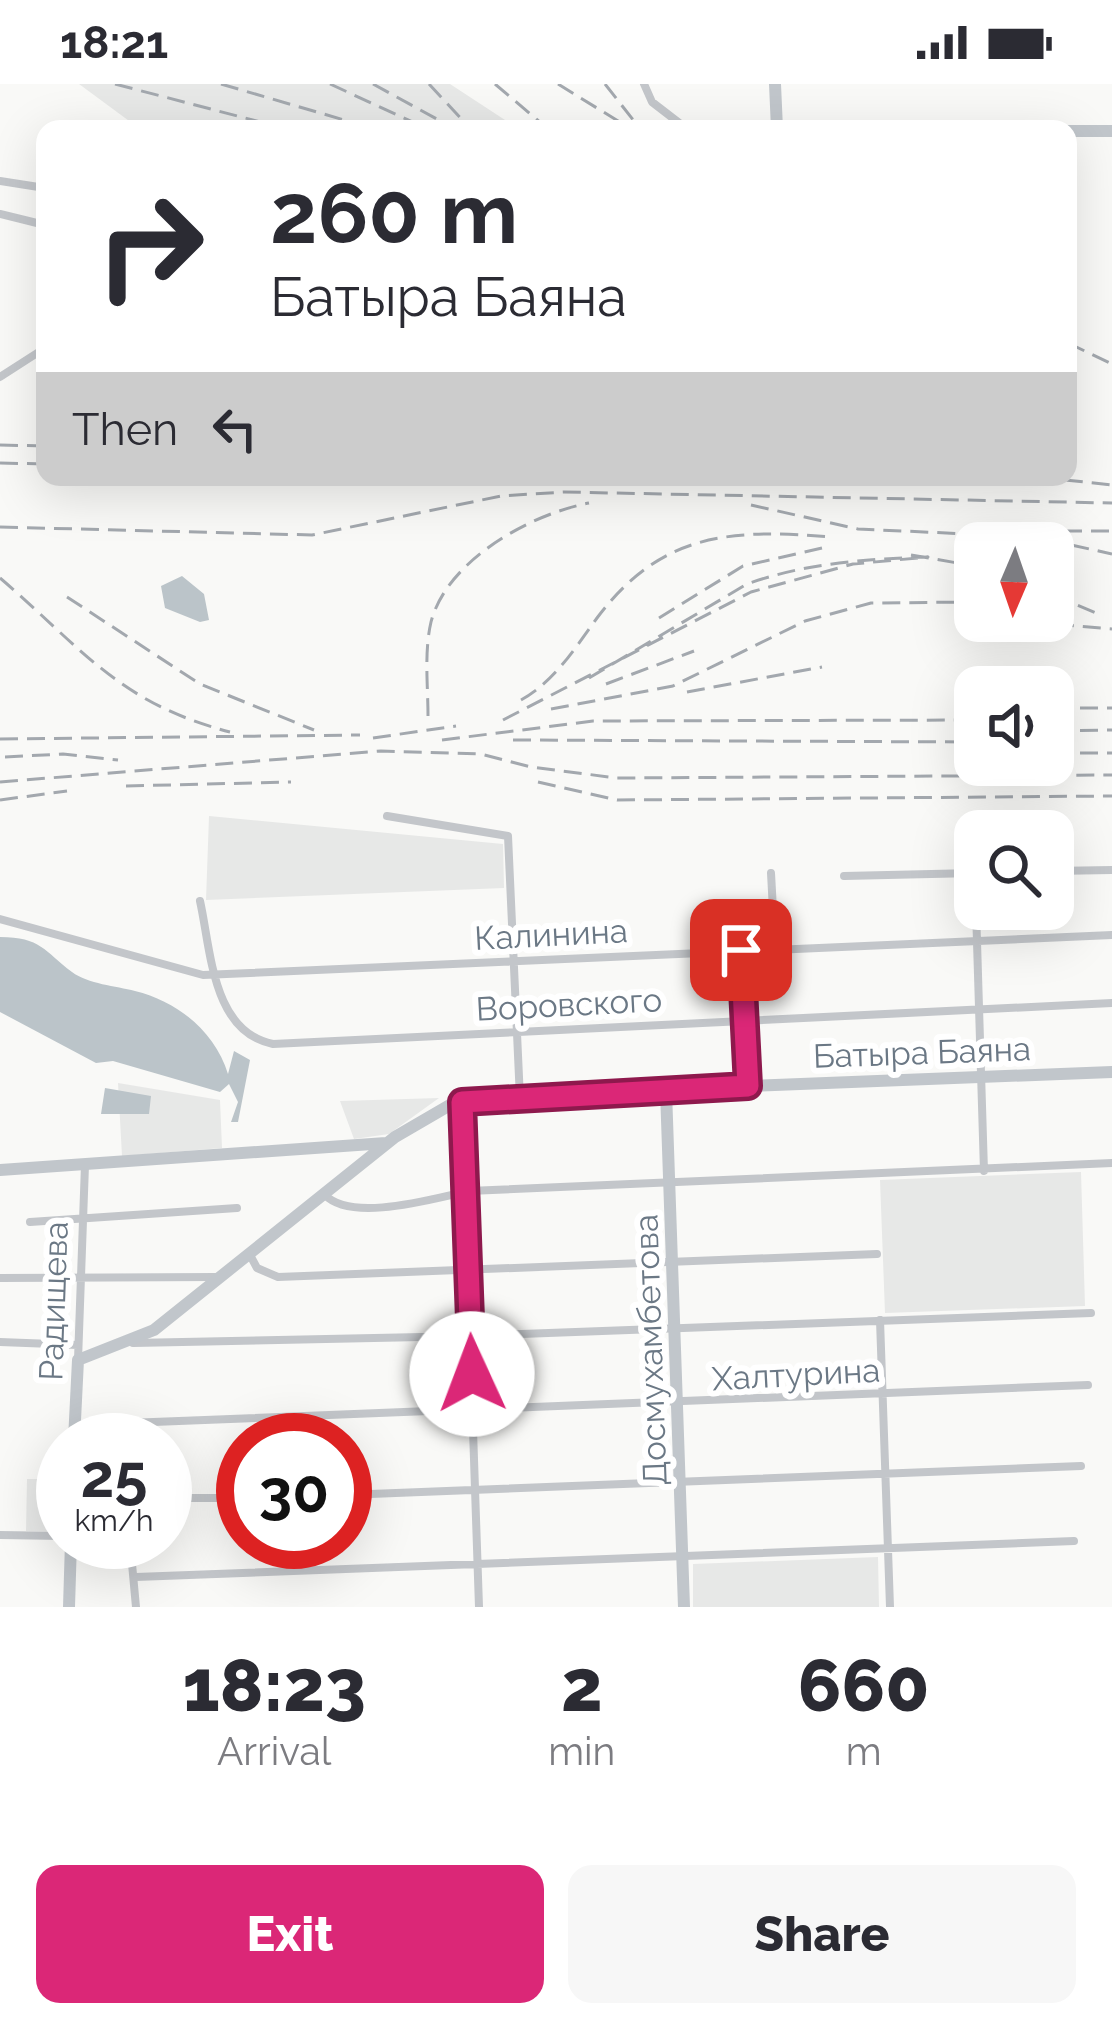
<!DOCTYPE html>
<html lang="en">
<head>
<meta charset="utf-8">
<style>
	:root { --surface:#fff; --page:#f7f7f7; --text:#2b2b33; --muted:#7c7c81; --accent:#db2777 }
	body { margin:0; font-family:Raleway,sans-serif; background:var(--page); color:var(--text); height:100vh; display:flex; flex-direction:column; font-size:45px; white-space:nowrap }
	* { box-sizing:border-box; margin:0 }
	p { font-size:39px; color:var(--muted) }
	.icon { flex:none; width:66px; height:66px; fill:none; stroke:currentColor; stroke-width:2; stroke-linecap:round; stroke-linejoin:round }
	.map { position:relative; height:1523px; overflow:hidden }
	.drawer { display:flex; flex-direction:column; background:var(--surface); flex:1 }
	.drawer>* { flex:none }
	.guide { position:absolute; left:36px; top:36px; width:1041px; height:366px; border-radius:24px; box-shadow:0 12px 48px #0002; background:#fff; color:var(--text); overflow:hidden }
	.needle { width:78px; rotate:182deg }
	.buttons { position:absolute; left:954px; top:438px; display:grid; gap:24px }
	.buttons a { display:grid; place-items:center; width:120px; height:120px; border-radius:24px; background:var(--surface); box-shadow:0 12px 48px #0002; font-size:60px }
	.speed { position:absolute; left:36px; top:1329px; display:flex; gap:24px; font-size:60px; font-weight:700; text-align:center }
	.speed>* { display:grid; place-content:center; width:156px; height:156px; border-radius:50%; background:var(--surface); box-shadow:0 12px 48px #0002; line-height:1 }
	.speed small { font-size:30px; font-weight:400 }
	.speed .limit { border:18px solid #d22; background:#fff; color:#111 }
	.pin { position:absolute; display:grid; place-items:center; width:102px; height:102px; color:#fff; margin:-51px; border-radius:24px; box-shadow:0 6px 18px #0006 }
	.me { position:absolute; width:132px; margin:-66px; rotate:358deg; stroke-linejoin:round; filter:drop-shadow(0 0 9px #0008) }
	.turn { display:flex; align-items:center; gap:42px; height:252px; padding:0 36px; font-size:54px }
	.turn .icon { width:156px; height:156px; stroke-width:2.5 }
	.turn b { display:block; font-size:84px; line-height:102px }
	.then { display:flex; align-items:center; height:114px; padding:0 36px; background:#0003; gap:24px; font-size:45px }
	.eta { display:flex; justify-content:space-evenly; align-items:center; height:204px; text-align:center }
	.eta b { font-size:72px; font-weight:800; line-height:84px }
	.action { display:flex; gap:24px; margin-top:auto; padding:24px 36px }
	.action a { flex:1; height:138px; border-radius:24px; background:var(--accent); color:#fff; font-size:48px; font-weight:800; line-height:138px; text-align:center }
	.action a+a { background:var(--page); color:var(--text) }
	.status { display:flex; justify-content:space-between; align-items:center; height:84px; padding:0 60px; background:var(--surface); direction:ltr }
	.status svg { height:33px; fill:currentColor }
	.map>svg:first-child { display:block }
	.built { fill:#e7e8e7 }
	.water { fill:#bbc4c9 }
	.lines { fill:none; stroke-linecap:round; stroke-linejoin:round }
	.street { stroke:#c3c6ca; stroke-width:8 }
	.secondary { stroke:#c1c6cb; stroke-width:12 }
	.rail { stroke:#a3a8ae; stroke-width:3; stroke-dasharray:18 9; stroke-linecap:butt }
	.route-casing { stroke:#8e194d; stroke-width:30 }
	.route { stroke:#db2777; stroke-width:21 }
	.labels { text-anchor:middle; stroke-width:12; stroke-linejoin:round; paint-order:stroke }
	.street-label { font-size:33px; fill:#6b7885; stroke:#fff }
</style>
</head>
<body>
<div class="status"><b>18:21</b><svg viewBox="0 0 49 12"><path d="M0 12V9h3v3zM5 12V6h3v6zM10 12V3h3v9zM15 12V0h3v12zM26 1h20v11H26zM47 4h2v5h-2z"/></svg></div>
<div class="map">
<svg width="1112" height="1523" viewBox="0 0 1112 1523">
	<rect width="100%" height="100%" fill="#f9f9f7"/>
	<path class="built" d="M79 0H450L519 45H140Z
		M209 732 503 760 504 804 206 816Z
		M118 999 220 1016 222 1064 122 1072Z
		M439 1014 389 1050 354 1055 340 1017Z
		M1081 1088 1085 1222 885 1229 880 1096Z
		M27 1395H63V1448L26 1447Z
		M878 1473 879 1523H693V1480Z"/>
	<path class="water" d="M182 492 204 510 209 536 200 538 165 524 161 502Z
		M0 853C41 853 44 867 72 888 88 900 116 902 135 907 179 918 215 948 228 990L234 967 250 976 238 1038H231L238 1018 229 1000 220 1008 113 977 96 979 0 928Z
		M105 1004 151 1012 149 1030H101Z"/>
	<g class="lines">
		<path class="street" d="M644 0 652 18 687 45
			M0 97 45 104
			M0 130 45 141
			M0 293 45 264
			M387 732 508 752 520 1015
			M1053 787 1112 786
			M771 789 775 863
			M844 792 975 789
			M200 817C211 866 212 948 273 960L1112 919
			M976 825 984 1087
			M0 835 203 891 1112 851
			M741 866 748 1002
			M462 1020 479 1523
			M325 1111C352 1139 435 1114 469 1107L1112 1079
			M30 1138 237 1124
			M250 1171 257 1184 278 1193 877 1170
			M0 1194 216 1193
			M880 1236 890 1523
			M0 1258 78 1261
			M133 1259 470 1252 1091 1229
			M78 1276 85 1081
			M76 1341 1088 1301
			M345 1411 1081 1382
			M165 1414H243
			M0 1451 63 1452
			M130 1458 136 1523
			M136 1493 1074 1457"/>
		<path class="secondary" d="M775 0 777 45
			M1068 47H1112
			M666 1007 684 1523
			M0 1086 386 1059
			M74 1356 78 1276 154 1246 395 1053 450 1021 748 1002 1112 988
			M69 1523 71 1458"/>
		<path class="rail" d="M115 0 287 45
			M221 0 375 45
			M330 0 428 45
			M373 0 455 45
			M429 0 467 41
			M495 0 548 45
			M558 0 631 45
			M605 0 634 37
			M1068 259 1112 280
			M0 361 45 362
			M0 379 45 380
			M445 393 529 396
			M1038 393 1112 401
			M751 421 858 445 1035 453 1112 470
			M0 443 312 451 501 412 564 408 1112 419
			M1064 447H1112
			M911 471 975 482
			M0 494C82 564 118 619 230 648
			M1053 511 1101 531
			M67 513 200 600 314 646
			M659 534 743 482 822 464
			M1029 538 1112 545
			M606 600 694 567
			M687 608 822 583
			M521 616C555 597 575 564 597 534 662 447 733 445 833 453
			M1053 624H1112
			M551 625 673 602 805 537 871 519 975 518
			M428 632C428 602 424 568 431 538 447 476 531 430 589 419
			M503 636 751 508 853 480 928 473C866 475 806 479 747 500L589 594
			M1053 647 1112 646
			M373 654 456 642
			M0 655 360 651
			M442 656 593 637 975 636
			M513 656 975 658
			M1053 669H1112
			M5 673 63 670 118 676
			M0 698 381 667 481 670 531 683 617 694 1112 691
			M538 698 617 716 1112 712
			M126 702 291 698
			M0 716 67 707"/>
	</g>
	<g class="lines">
		<g class="route-casing">
			<path id="route" d="M472 1290 462 1018 748 1002 741 866"/>
		</g>
		<use href="#route" class="route"/>
	</g>
	<g class="labels">
		<g class="street-label">
			<text transform="translate(551 850) rotate(-3)" y="12">Калинина</text>
			<text transform="translate(569 920) rotate(-3)" y="12">Воровского</text>
			<text transform="translate(922 968) rotate(-2)" y="12">Батыра Баяна</text>
			<text transform="translate(53 1217) rotate(-88)" y="12">Радищева</text>
			<text transform="translate(650 1266) rotate(-92)" y="12">Досмухамбетова</text>
			<text transform="translate(796 1290) rotate(-3)" y="12">Халтурина</text>
		</g>
	</g>
</svg>
<div class="buttons">
<a><svg class="needle" viewBox="-14 -14 28 28"><path d="M0-13l5 13h-10z" fill="#e53935"/><path d="M0 13l5-13h-10z" fill="#7c7c81"/></svg></a>
<a><svg class="icon" aria-label="sound" viewBox="0 0 24 24"><path d="M4 9h4l5-4v14l-5-4H4zM17 9q2 3 0 6"/></svg></a>
<a><svg class="icon" aria-label="search" viewBox="0 0 24 24"><circle cx="10" cy="10" r="6"/><path d="M15 15l6 6"/></svg></a>
</div>
<div class="speed"><div>25<small>km/h</small></div><div class="limit">30</div></div>
<div class="pin" style="left:741px;top:866px;background:#d93025"><svg class="icon" aria-label="arrive" viewBox="0 0 24 24"><path d="M6 21V4h12l-3 4 3 4H6"/></svg></div>
<svg class="me" style="left:472px;top:1290px" viewBox="-20 -20 40 40"><circle r="19" fill="#fff"/><path d="M0-13L10 11 0 6-10 11z" fill="#db2777"/></svg>
<div class="guide">
<div class="turn"><svg class="icon" aria-label="right" viewBox="0 0 24 24"><path d="M7 20v-9h11M14 6l5 5-5 5"/></svg><div><b>260 m</b>Батыра Баяна</div></div>
<div class="then">Then<svg class="icon" aria-label="left" viewBox="0 0 24 24"><path d="M17 20v-9H6M10 6l-5 5 5 5"/></svg></div>
</div>
</div>
<section class="drawer">
<div class="eta">
<div><b>18:23</b><p>Arrival</p></div>
<div><b>2</b><p>min</p></div>
<div><b>660</b><p>m</p></div>
</div>
<div class="action"><a>Exit</a><a>Share</a></div>
</section>
</body>
</html>
